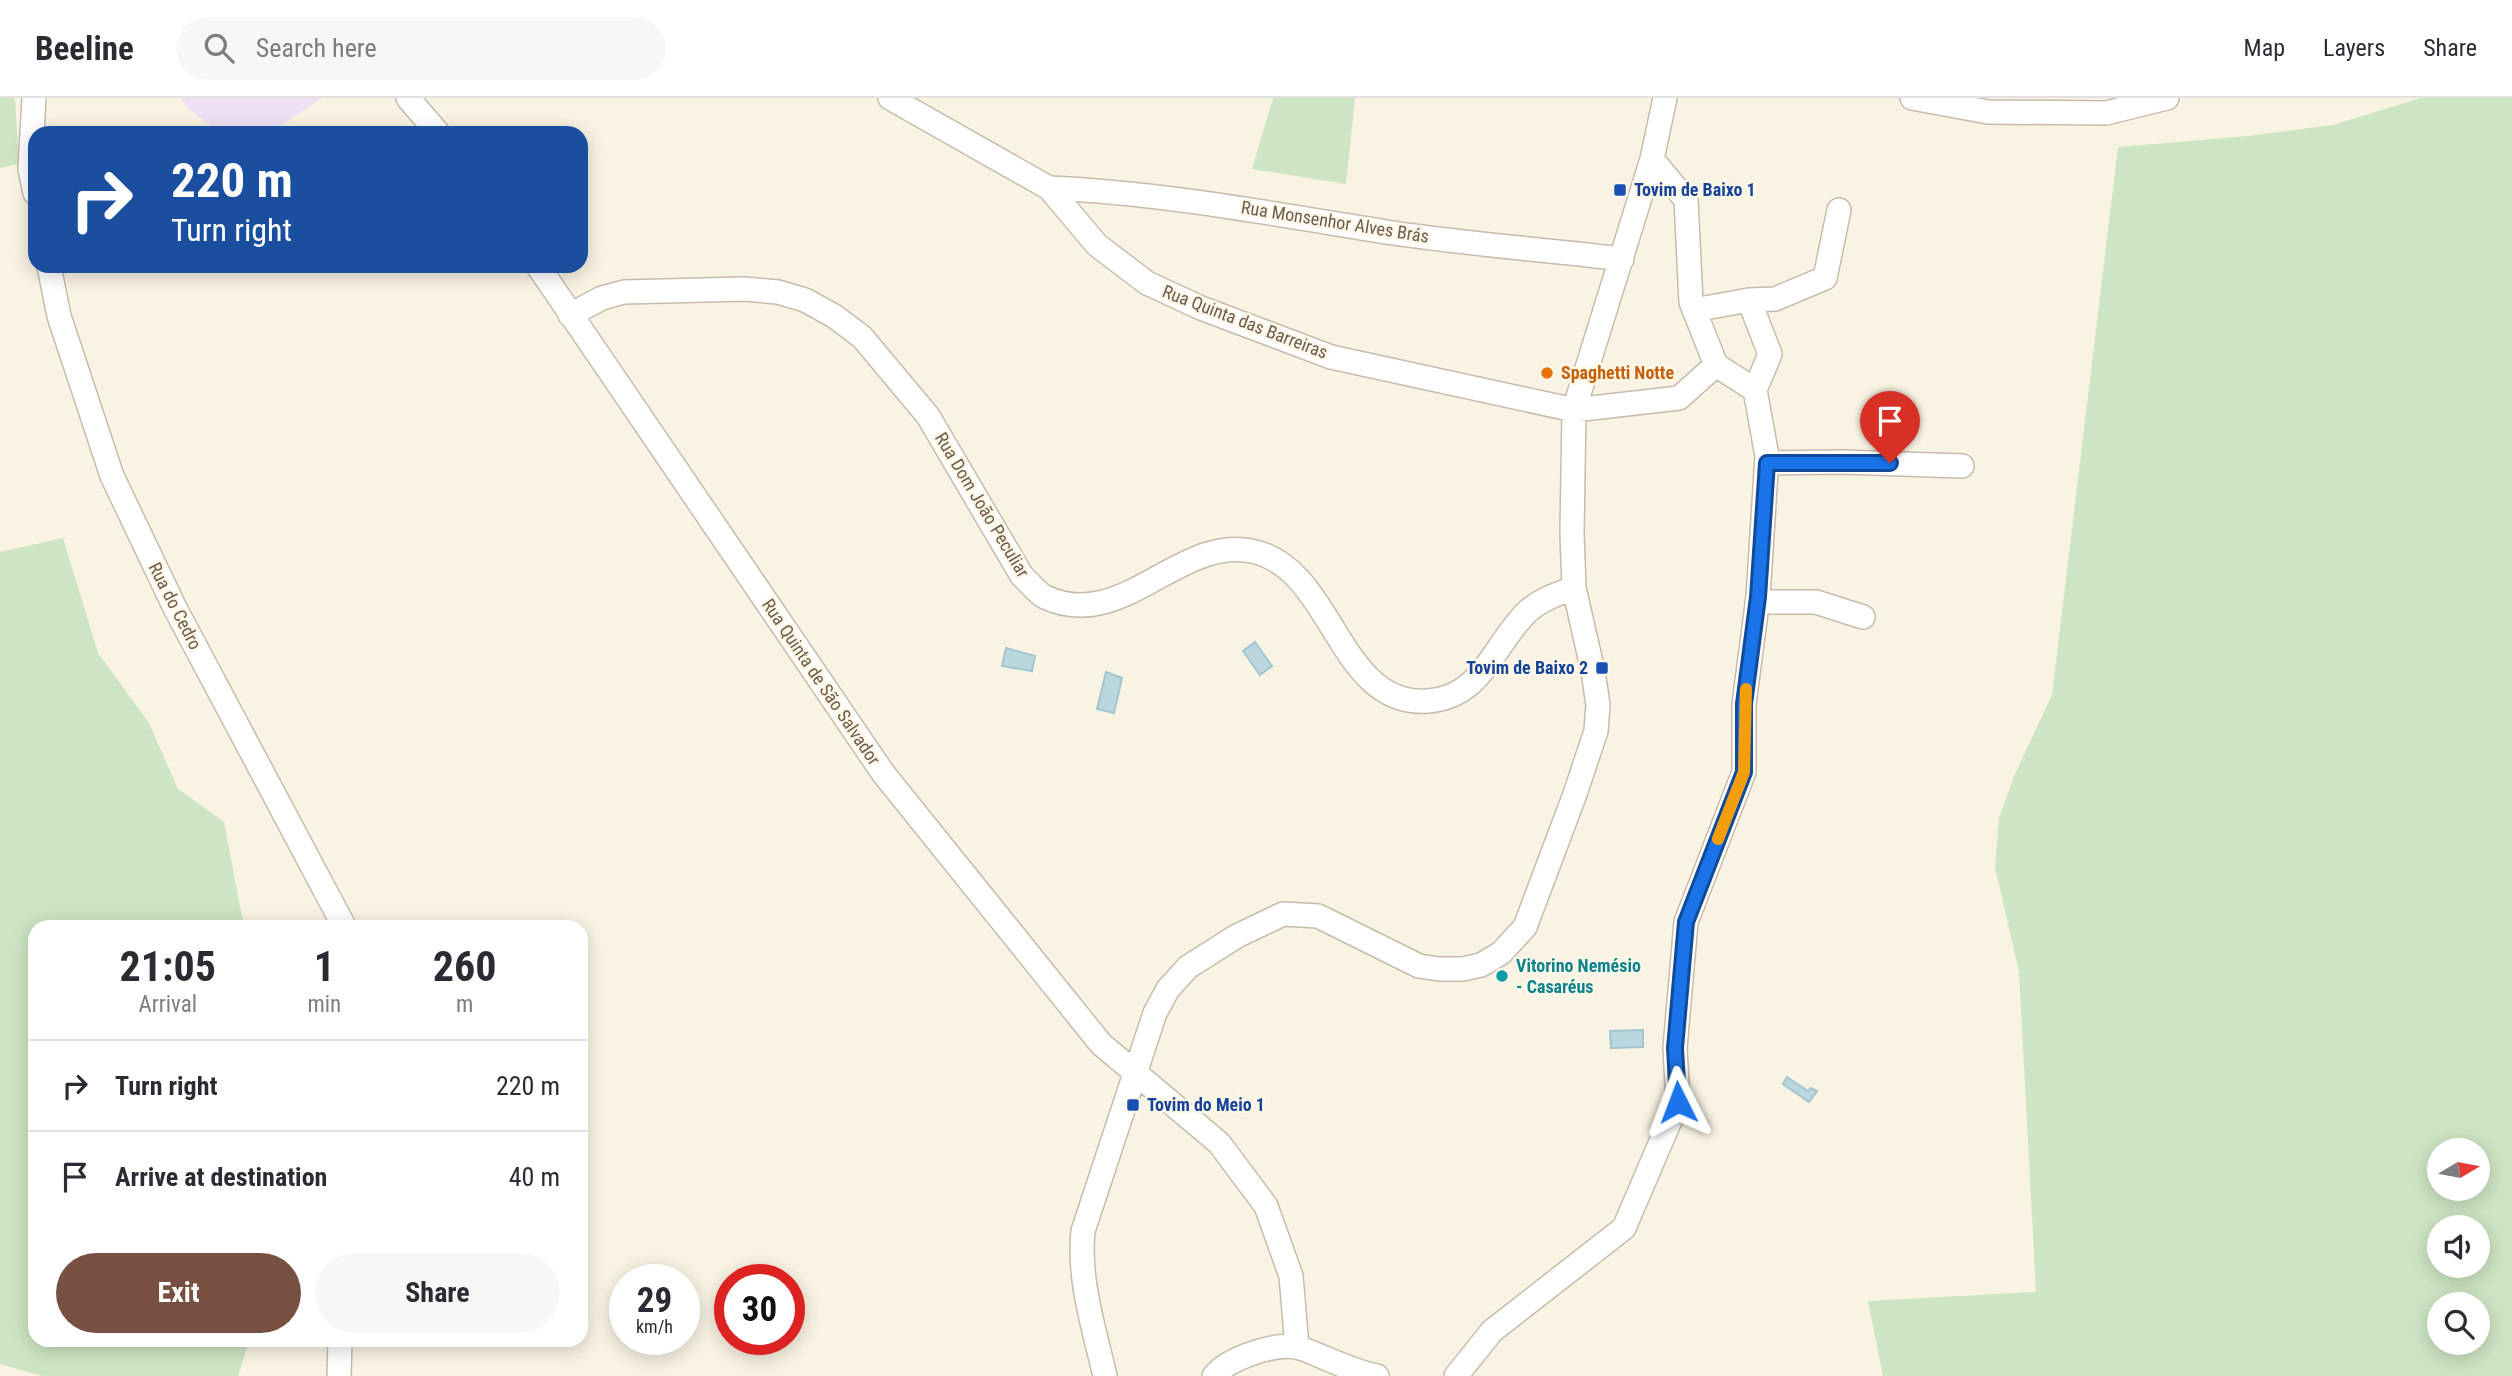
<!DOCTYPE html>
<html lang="en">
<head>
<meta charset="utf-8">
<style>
	:root { --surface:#fff; --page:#f7f7f7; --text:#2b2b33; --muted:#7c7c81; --line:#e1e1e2; --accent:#785042 }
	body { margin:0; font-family:"Roboto Condensed",sans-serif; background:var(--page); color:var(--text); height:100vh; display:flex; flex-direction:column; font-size:26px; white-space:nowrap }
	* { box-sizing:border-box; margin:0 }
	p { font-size:23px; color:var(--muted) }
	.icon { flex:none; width:38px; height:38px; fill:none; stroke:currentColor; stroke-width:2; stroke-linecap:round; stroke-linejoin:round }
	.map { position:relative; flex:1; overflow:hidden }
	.details { position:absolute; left:28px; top:822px; width:560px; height:427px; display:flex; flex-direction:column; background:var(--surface); border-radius:21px; box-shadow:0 4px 18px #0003 }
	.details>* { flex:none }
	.top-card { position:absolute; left:28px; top:28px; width:560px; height:147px; border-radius:21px; box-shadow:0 4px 18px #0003; background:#1a4fa0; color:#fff; overflow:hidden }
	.needle { width:46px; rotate:80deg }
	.buttons { position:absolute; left:2427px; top:1040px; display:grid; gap:14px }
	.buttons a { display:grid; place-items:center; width:63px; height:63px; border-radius:50%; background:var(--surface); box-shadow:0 4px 18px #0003; font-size:35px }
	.speed { position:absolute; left:609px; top:1166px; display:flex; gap:14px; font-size:35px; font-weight:700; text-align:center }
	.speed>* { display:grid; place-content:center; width:91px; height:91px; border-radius:50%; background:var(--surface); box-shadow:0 4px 18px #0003; line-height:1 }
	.speed small { font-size:18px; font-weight:400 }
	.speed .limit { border:10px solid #d22; background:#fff; color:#111 }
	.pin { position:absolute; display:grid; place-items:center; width:60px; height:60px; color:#fff; margin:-72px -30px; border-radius:50% 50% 50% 0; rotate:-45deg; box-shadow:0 0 7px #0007 }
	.pin .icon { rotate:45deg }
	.me { position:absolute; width:77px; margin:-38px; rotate:357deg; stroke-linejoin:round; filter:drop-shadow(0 0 5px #0008) }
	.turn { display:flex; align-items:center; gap:24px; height:147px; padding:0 28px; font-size:32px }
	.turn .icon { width:91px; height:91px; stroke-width:2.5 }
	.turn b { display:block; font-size:49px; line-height:60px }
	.eta { display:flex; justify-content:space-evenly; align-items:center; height:119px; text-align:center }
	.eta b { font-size:42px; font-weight:700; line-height:49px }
	.primary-button { display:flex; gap:14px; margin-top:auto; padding:14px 28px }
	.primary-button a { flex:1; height:80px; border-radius:42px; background:var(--accent); color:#fff; font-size:28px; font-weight:700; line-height:80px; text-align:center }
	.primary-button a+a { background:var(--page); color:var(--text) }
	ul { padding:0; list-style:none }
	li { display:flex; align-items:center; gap:21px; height:91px; padding:0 28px; border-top:2px solid var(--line) }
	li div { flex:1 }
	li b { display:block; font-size:26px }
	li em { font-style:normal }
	header { display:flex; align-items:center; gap:42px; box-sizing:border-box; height:98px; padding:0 35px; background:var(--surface); border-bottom:2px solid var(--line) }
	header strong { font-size:33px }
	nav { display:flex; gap:38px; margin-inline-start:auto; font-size:24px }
	.search { width:490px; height:63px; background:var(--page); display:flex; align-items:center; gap:18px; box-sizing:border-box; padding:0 24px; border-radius:38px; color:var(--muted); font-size:26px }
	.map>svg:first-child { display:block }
	.education { fill:#f0e0f5 }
	.green { fill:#cde5c3; fill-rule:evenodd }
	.water { fill:#bad7e0; stroke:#a1c5d1; stroke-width:2 }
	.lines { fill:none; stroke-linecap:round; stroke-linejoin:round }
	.minor-casing { stroke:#c8bbab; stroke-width:26 }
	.minor { stroke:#fff; stroke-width:23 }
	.route-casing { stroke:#114b97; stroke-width:18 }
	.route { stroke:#1a73e8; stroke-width:12 }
	.slow { stroke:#f59e0b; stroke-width:12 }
	.transit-dot { fill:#1a4fb4; stroke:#fdf7e8; stroke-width:2.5 }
	.food-dot { fill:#e8710a; stroke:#fdf7e8; stroke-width:2.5 }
	.culture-dot { fill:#0f9aa8; stroke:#fdf7e8; stroke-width:2.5 }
	.labels { text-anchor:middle; stroke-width:5; stroke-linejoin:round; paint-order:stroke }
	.transit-label { font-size:18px; font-weight:bold; fill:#164399; stroke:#fdf7e8; text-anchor:start }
	.street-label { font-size:18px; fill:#6e5b4c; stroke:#fdf7e8 }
	.food-label { font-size:18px; font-weight:bold; fill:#c56008; stroke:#fdf7e8; text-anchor:start }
	.culture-label { font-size:18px; font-weight:bold; fill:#0d838f; stroke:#fdf7e8; text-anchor:start }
</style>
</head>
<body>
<header>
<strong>Beeline</strong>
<div class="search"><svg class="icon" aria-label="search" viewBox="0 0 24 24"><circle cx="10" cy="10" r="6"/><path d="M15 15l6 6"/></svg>Search here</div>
<nav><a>Map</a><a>Layers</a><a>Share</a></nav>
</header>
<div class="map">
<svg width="2512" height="1278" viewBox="0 0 2512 1278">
	<rect width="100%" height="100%" fill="#f9f3e3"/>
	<path class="education" d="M180 0H322L269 35H221L191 13Z"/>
	<path class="green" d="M0 0H15L19 66 0 70Z
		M1273 0H1355L1346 86 1252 71Z
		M2421 0H2512V1278H1883L1868 1203 2036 1194 2019 874 1995 769 1999 720 2015 676 2052 597 2118 49 2248 38 2333 27ZM2440 1052H2478V1090H2440ZM2440 1129H2478V1167H2440ZM2440 1206H2478V1244H2440Z
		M63 440 98 555 149 625 178 691 224 724 244 829 35 830V1242L249 1243 238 1278H42L0 1266V454Z"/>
	<path class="water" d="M1255 544 1272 568 1260 577 1243 553Z
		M1006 550 1035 558 1032 573 1002 568Z
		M1106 574 1122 580 1114 615 1097 611Z
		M1643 932V949L1611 950 1610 933Z
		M1787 979 1808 993 1811 990 1817 993 1809 1004 1783 986Z"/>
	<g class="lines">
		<g class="minor-casing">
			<path id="minor" d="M34 0 30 71 35 95
				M408 0 438 35
				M890 0 1049 90 1097 147 1147 185 1201 210 1331 259 1574 312 1679 300 1716 267
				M1912 0 1988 14 2106 15 2167 0
				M1049 90C1165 95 1279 117 1393 135 1469 146 1546 152 1622 161
				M49 168 59 218 112 378 175 510 345 830
				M538 168 883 675 1101 946 1219 1045 1266 1108 1291 1178 1297 1249
				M1749 202 1770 256 1755 292
				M1694 212 1749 202 1775 201 1825 180 1839 112
				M570 217 602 200 624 194 744 191 778 194 805 202 834 218 862 239 928 318 1022 478C1029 484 1037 495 1045 499 1123 536 1181 434 1256 454 1334 474 1339 610 1428 603 1483 599 1493 547 1527 514 1540 502 1557 496 1574 490
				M1767 365 1843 364 1962 368
				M1757 504H1816L1863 519
				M339 1278 340 1242
				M1105 1278C1094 1230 1078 1182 1083 1133L1155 915 1168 891 1188 869 1237 838 1283 816 1318 818 1419 868 1439 871H1463L1481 867 1501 855 1525 829 1575 696 1596 633 1598 607 1593 573 1574 490 1572 435 1574 312 1652 61 1665 0
				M1214 1278C1229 1260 1278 1243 1300 1250 1326 1259 1350 1273 1377 1278
				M1456 1278 1492 1233 1624 1130 1678 1004 1675 950 1686 824 1744 674V606L1758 499 1767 358 1755 292 1716 267 1691 204 1686 102 1652 61"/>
		</g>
		<use href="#minor" class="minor"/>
	</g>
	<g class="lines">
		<g class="route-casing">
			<path id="route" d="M1678 1004 1675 950 1686 824 1744 674V606L1758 499 1767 365H1890"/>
		</g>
		<use href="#route" class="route"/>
		<path class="slow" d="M1718 741 1744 674 1746 591"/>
	</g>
	<g class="transit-dot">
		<rect x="1613" y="85" width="14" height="14" rx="3.5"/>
		<rect x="1595" y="563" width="14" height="14" rx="3.5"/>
		<rect x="1126" y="1000" width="14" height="14" rx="3.5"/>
	</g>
	<circle class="food-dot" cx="1547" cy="275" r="7"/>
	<circle class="culture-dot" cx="1502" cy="878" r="7"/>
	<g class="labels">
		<g class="transit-label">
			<text x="1634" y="98">Tovim de Baixo 1</text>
			<text x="1588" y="576" text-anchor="end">Tovim de Baixo 2</text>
			<text x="1147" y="1013">Tovim do Meio 1</text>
		</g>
		<g class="street-label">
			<text transform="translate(1335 124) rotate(9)" y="6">Rua Monsenhor Alves Brás</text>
			<text transform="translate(1245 224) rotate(21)" y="6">Rua Quinta das Barreiras</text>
			<text transform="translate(982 407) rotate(59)" y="6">Rua Dom João Peculiar</text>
			<text transform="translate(175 508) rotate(63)" y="6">Rua do Cedro</text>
			<text transform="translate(821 584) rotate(56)" y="6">Rua Quinta de São Salvador</text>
		</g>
		<g class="food-label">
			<text x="1561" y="281">Spaghetti Notte</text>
		</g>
		<g class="culture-label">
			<text x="1516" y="874">Vitorino Nemésio<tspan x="1516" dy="21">- Casaréus</tspan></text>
		</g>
	</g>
</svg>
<div class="buttons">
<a><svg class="needle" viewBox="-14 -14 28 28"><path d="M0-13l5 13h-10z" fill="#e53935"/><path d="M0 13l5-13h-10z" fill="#7c7c81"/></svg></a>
<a><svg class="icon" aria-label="sound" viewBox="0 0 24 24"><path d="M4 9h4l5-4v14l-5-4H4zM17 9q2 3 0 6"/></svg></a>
<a><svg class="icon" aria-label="search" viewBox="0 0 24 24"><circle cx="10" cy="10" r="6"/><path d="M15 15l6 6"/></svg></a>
</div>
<div class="speed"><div>29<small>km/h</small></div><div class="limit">30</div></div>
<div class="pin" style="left:1890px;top:365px;background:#d93025"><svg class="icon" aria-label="arrive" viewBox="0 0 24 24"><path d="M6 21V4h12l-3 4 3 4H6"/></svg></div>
<svg class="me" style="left:1678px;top:1004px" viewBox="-20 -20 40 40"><path d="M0-17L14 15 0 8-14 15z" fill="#1a73e8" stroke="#fff" stroke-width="4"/></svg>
<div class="top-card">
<div class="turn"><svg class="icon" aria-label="right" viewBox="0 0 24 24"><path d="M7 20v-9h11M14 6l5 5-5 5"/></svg><div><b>220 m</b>Turn right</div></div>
</div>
<section class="details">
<div class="eta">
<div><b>21:05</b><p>Arrival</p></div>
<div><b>1</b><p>min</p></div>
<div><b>260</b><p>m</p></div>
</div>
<ul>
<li><svg class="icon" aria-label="right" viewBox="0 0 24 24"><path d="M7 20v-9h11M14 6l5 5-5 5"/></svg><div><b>Turn right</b></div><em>220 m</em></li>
<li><svg class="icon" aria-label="arrive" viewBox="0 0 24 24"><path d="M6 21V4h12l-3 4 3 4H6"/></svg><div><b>Arrive at destination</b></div><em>40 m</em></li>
</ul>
<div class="primary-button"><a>Exit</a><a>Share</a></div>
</section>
</div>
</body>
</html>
